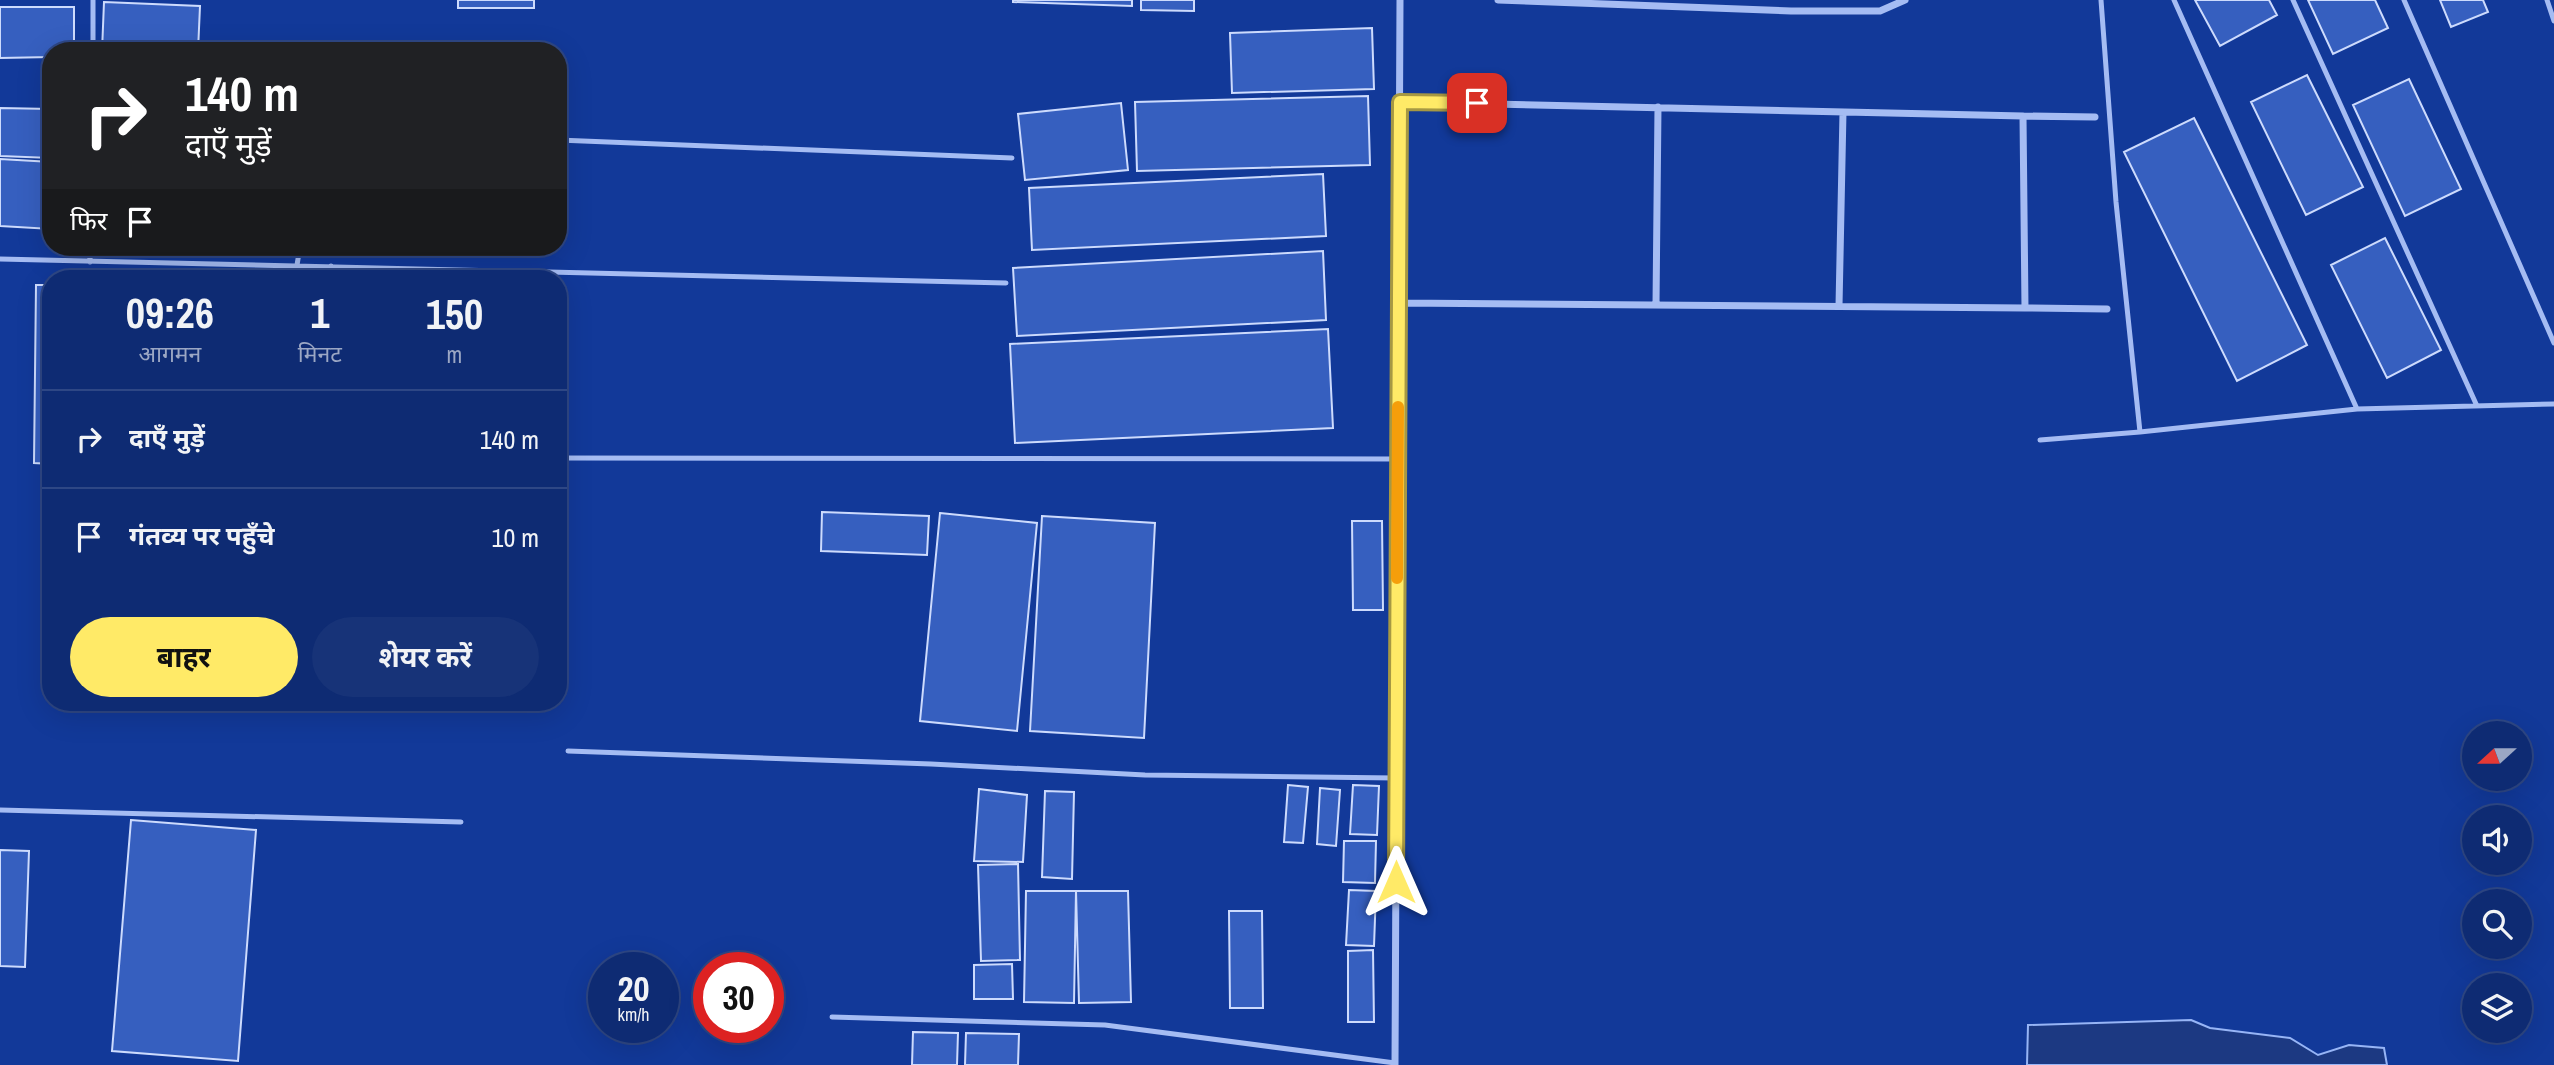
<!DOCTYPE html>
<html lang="hi">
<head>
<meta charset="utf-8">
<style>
	:root { --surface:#0e2b73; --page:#173378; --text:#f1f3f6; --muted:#9ba7c4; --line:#2e4785; --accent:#ffea67 }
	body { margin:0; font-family:"Archivo Narrow","Noto Sans Devanagari",sans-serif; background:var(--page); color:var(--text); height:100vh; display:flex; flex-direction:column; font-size:26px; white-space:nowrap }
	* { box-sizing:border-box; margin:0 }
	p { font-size:23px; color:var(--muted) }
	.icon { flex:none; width:38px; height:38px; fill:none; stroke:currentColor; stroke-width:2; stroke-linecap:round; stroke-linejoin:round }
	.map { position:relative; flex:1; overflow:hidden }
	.sheet { position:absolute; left:42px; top:270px; width:525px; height:441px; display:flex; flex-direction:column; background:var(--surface); border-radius:28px; box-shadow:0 7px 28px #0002,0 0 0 2px var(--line) }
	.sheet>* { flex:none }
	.hud { position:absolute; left:42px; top:42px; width:525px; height:214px; border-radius:28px; box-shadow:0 7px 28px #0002,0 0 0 2px var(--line); background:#202124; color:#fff; overflow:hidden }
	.needle { width:46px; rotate:249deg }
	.fabs { position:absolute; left:2462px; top:721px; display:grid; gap:14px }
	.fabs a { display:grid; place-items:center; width:70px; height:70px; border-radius:50%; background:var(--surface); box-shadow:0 7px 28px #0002,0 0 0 2px var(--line); font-size:35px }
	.speed { position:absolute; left:588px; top:952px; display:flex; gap:14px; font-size:35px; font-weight:700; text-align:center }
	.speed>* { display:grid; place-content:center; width:91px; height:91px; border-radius:50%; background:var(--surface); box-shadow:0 7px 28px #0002,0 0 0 2px var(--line); line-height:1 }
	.speed small { font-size:18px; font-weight:400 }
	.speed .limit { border:10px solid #d22; background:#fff; color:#111 }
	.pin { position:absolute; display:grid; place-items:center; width:60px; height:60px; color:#fff; margin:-30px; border-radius:14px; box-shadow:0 4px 10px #0006 }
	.me { position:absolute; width:77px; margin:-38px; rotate:0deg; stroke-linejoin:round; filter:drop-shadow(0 0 5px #0008) }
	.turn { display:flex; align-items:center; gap:24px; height:147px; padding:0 28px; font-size:32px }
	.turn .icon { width:91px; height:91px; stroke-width:2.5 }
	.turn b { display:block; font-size:49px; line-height:60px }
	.then { display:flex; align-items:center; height:66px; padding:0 28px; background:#0003; gap:14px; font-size:26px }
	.eta { display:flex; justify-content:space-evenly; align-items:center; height:119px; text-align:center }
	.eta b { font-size:42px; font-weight:700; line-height:49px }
	.button { display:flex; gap:14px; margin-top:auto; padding:14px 28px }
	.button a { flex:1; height:80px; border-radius:42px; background:var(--accent); color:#111; font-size:28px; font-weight:700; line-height:80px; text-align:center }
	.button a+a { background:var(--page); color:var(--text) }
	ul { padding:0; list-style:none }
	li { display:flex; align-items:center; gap:21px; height:98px; padding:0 28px; border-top:2px solid var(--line) }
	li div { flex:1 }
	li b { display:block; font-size:26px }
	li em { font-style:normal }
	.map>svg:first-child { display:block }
	.water { fill:#1c3982; stroke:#97b5f6; stroke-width:2 }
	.building { fill:#365fbf; stroke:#cddbfd; stroke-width:2 }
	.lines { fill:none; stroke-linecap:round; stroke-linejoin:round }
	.service { stroke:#a5bcf3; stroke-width:5 }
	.minor { stroke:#a5bcf3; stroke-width:7 }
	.route-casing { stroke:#a69843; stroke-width:18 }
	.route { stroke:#ffea67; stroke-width:12 }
	.slow { stroke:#f59e0b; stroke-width:12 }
</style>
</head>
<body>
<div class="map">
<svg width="2554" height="1065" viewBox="0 0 2554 1065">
	<rect width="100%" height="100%" fill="#123999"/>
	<path class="water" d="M2191 1020 2210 1028 2290 1038 2318 1055 2349 1045 2384 1048 2387 1065H2027L2028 1025Z"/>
	<path class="building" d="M458 0H534V8H458Z
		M1013 0H1132V6L1013 2Z
		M1141 0H1194V11L1141 10Z
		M2195 0H2269L2277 15 2220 46Z
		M2308 0H2375L2388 28 2333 54Z
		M2440 0H2483L2488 12 2451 27Z
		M104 2 200 6 198 51H102Z
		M0 7H74V51H51V57L0 58Z
		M1372 28 1374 89 1232 93 1230 33Z
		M2307 75 2363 187 2306 215 2251 102Z
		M2409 79 2461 189 2405 216 2353 105Z
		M1368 96 1370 165 1137 171 1135 102Z
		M1121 103 1128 170 1025 180 1018 114Z
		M0 108 51 109V158L0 156Z
		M2194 118 2307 345 2237 381 2124 152Z
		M0 159 51 162V229L0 226Z
		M1323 174 1326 236 1032 250 1029 188Z
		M2385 238 2441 350 2387 378 2331 265Z
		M1323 251 1326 320 1017 336 1013 268Z
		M36 285H51V464L34 463Z
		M1328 329 1333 428 1015 443 1010 344Z
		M822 512 929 516 927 555 821 551Z
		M940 513 1037 523 1017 731 920 721Z
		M1042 516 1155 523 1144 738 1030 731Z
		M1352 521H1382L1383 610H1353Z
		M1288 785 1308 787 1303 843 1284 842Z
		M1353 785 1379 786 1377 835 1350 834Z
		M1320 788 1340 790 1336 846 1317 844Z
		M979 789 1027 795 1023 862 974 861Z
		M1045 791 1074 792 1072 879 1042 877Z
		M131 820 256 830 238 1061 112 1051Z
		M1344 841H1376L1375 883 1343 882Z
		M0 850 29 851 25 967 0 966Z
		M1018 864 1020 960 981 961 978 865Z
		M1349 890 1376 891 1374 946 1346 945Z
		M1026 891H1076L1074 1003 1024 1002Z
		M1076 891H1128L1131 1002 1079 1003Z
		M1229 911H1262L1263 1008H1230Z
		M1373 950 1374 1022H1348V951Z
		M1012 964 1013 999H974V965Z
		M913 1032 958 1033 957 1065H912Z
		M966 1033 1019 1034 1018 1065H965Z"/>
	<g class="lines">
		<path class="service" d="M2101 0 2116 202 2140 432
			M2174 0 2357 409
			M2293 0 2477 406
			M2404 0 2554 343
			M2547 0 2554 21
			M93 51V0
			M558 140 1012 158
			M0 259 1006 283
			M90 262V247
			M297 265 300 247
			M331 278V266
			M2040 440 2140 432 2357 409 2554 404
			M558 458 1398 459
			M568 751 931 764 1145 775 1396 778
			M0 810 461 822
			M832 1017 1105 1025 1395 1063"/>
		<path class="minor" d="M1498 0 1791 11H1880L1905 0
			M2023 116 2095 117
			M1399 303 2025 308 2023 116 1400 102
			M1656 305 1658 107
			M1839 306 1843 112
			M2025 308 2107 309
			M1395 1065 1400 0"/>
	</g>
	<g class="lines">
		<g class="route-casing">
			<path id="route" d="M1396 882 1400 102 1477 103"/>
		</g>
		<use href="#route" class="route"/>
		<path class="slow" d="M1397 578 1398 407"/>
	</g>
</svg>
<div class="fabs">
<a><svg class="needle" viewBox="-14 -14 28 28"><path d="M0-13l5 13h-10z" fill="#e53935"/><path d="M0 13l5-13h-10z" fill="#9ba7c4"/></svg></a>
<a><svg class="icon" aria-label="sound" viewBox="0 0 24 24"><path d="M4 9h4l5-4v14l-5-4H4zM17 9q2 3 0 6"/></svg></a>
<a><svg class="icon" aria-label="search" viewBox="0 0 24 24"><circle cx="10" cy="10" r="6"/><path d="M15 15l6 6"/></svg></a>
<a><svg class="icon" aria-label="layers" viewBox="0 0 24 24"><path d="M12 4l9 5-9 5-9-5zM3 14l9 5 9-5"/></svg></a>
</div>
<div class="speed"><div>20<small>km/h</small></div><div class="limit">30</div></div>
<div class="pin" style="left:1477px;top:103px;background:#d93025"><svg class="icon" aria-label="arrive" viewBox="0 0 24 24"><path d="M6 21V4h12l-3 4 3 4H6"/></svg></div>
<svg class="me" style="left:1396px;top:882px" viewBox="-20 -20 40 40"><path d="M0-17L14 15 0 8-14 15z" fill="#ffea67" stroke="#fff" stroke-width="4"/></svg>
<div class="hud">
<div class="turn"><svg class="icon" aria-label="right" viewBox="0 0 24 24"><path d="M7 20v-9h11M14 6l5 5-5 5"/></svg><div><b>140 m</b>दाएँ मुड़ें</div></div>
<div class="then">फिर<svg class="icon" aria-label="arrive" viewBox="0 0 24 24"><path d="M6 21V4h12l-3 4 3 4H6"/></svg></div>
</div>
<section class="sheet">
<div class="eta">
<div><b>09:26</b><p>आगमन</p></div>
<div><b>1</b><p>मिनट</p></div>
<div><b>150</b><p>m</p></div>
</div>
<ul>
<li><svg class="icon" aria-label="right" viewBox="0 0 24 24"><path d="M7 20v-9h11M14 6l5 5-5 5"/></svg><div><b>दाएँ मुड़ें</b></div><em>140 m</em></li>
<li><svg class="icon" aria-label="arrive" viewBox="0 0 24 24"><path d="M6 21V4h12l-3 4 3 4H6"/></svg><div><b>गंतव्य पर पहुँचे</b></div><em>10 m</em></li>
</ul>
<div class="button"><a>बाहर</a><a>शेयर करें</a></div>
</section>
</div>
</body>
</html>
